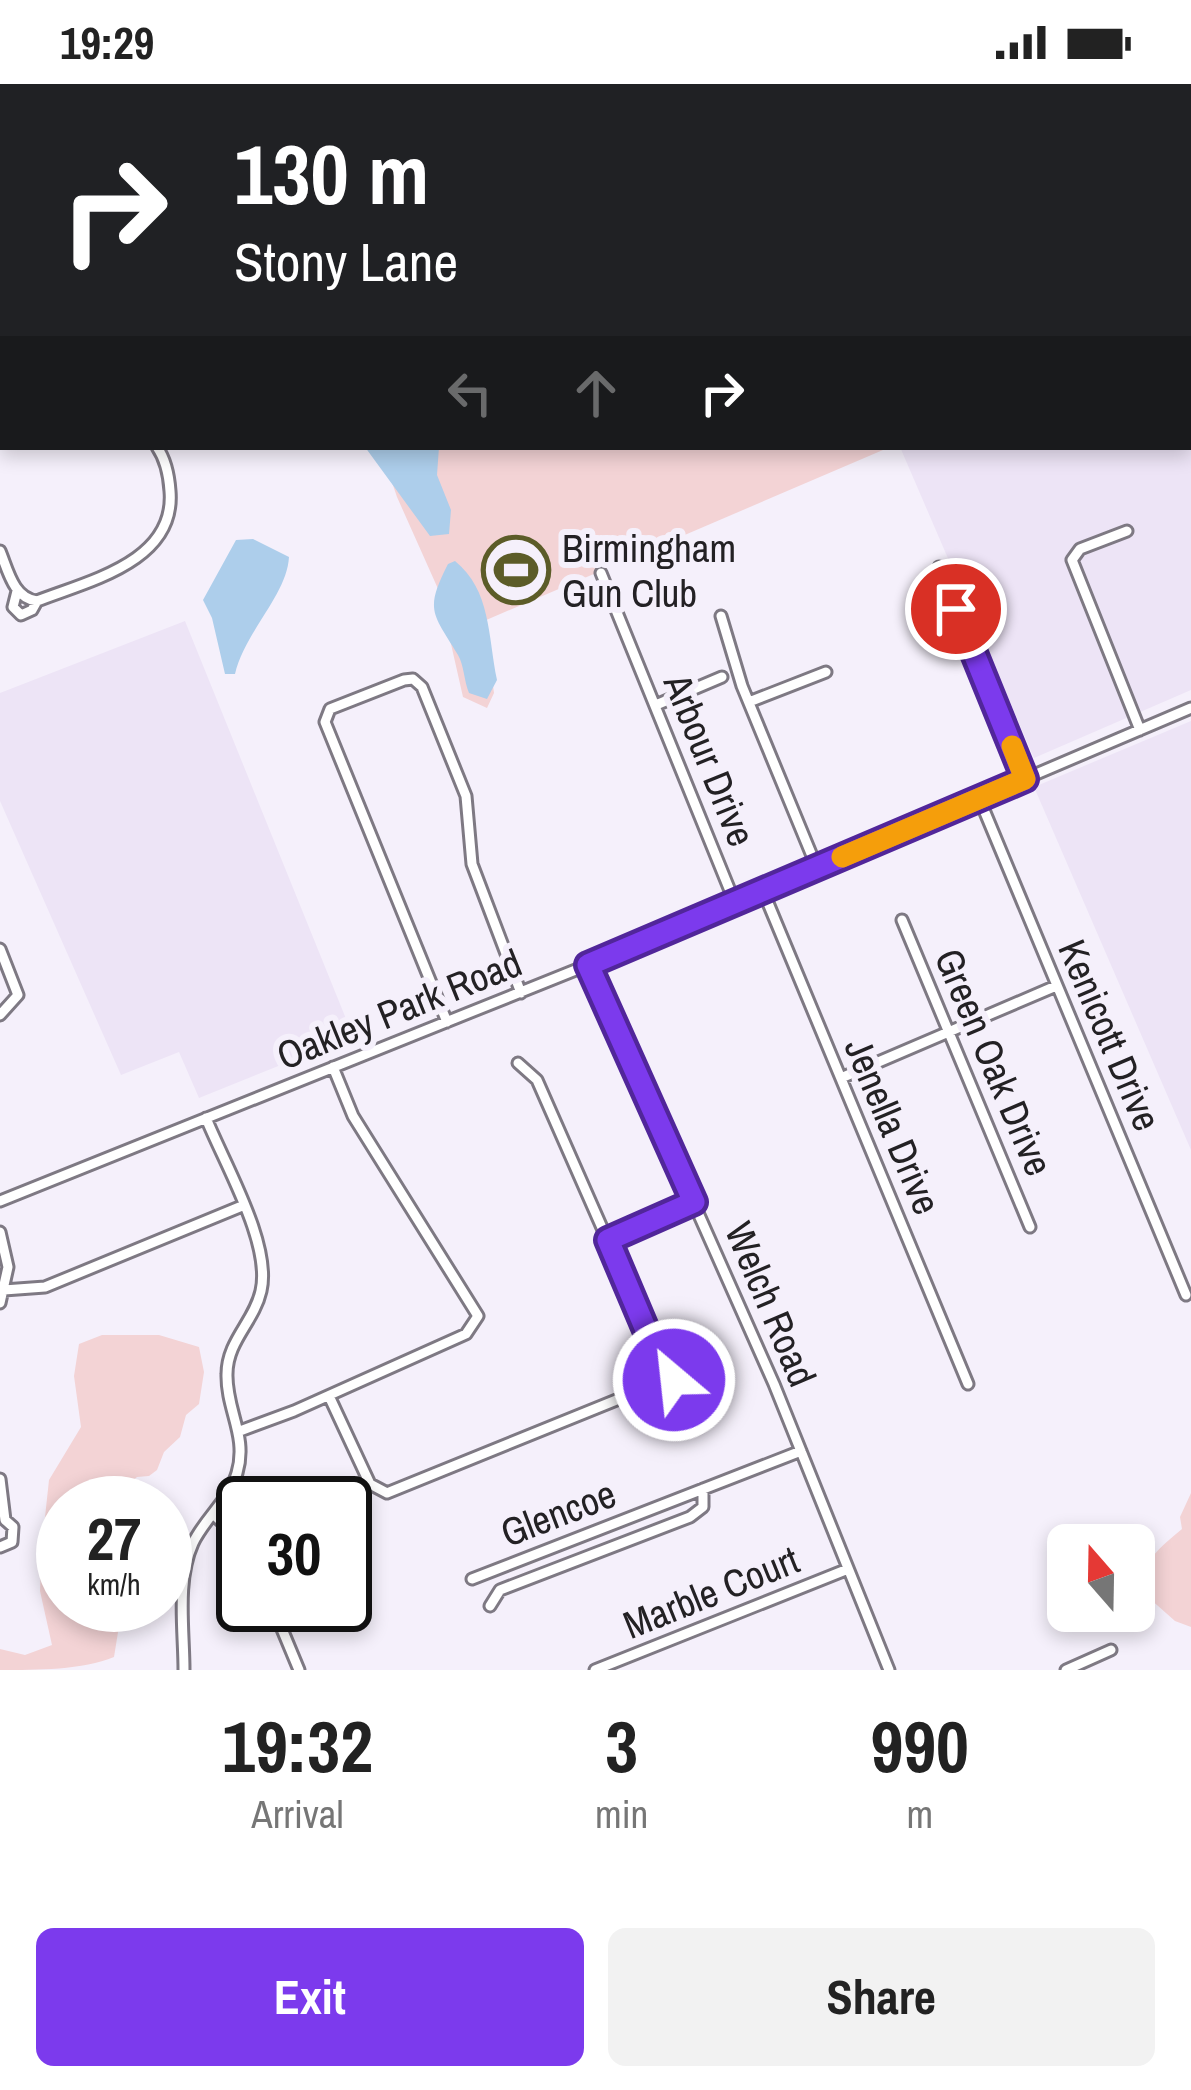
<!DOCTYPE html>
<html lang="en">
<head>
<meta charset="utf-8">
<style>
	:root { --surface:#fff; --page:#f2f2f2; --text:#222; --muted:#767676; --accent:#7c3aed }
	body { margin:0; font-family:"Archivo Narrow",sans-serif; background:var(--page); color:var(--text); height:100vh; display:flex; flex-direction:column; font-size:45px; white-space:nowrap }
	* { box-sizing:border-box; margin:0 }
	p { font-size:39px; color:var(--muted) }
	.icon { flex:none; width:66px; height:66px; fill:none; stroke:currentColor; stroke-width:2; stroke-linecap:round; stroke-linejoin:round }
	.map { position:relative; height:1586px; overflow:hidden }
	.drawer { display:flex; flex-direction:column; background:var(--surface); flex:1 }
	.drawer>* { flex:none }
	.guide { position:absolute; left:0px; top:0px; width:1191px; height:366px; box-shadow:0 6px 18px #0003; background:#202124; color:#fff; overflow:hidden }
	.needle { width:78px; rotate:340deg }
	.buttons { position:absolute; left:1047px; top:1440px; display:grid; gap:24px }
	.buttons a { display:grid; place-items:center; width:108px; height:108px; border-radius:18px; background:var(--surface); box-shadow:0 6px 18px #0003; font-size:60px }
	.speed { position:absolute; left:36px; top:1392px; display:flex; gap:24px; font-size:60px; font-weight:700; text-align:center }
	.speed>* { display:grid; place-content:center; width:156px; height:156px; border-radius:50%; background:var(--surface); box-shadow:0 6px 18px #0003; line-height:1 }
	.speed small { font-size:30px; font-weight:400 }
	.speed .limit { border:6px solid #111; border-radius:18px; background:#fff; color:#111 }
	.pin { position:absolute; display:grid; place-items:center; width:102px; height:102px; color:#fff; margin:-51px; border:6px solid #fff; border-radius:50%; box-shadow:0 3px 12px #0007 }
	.me { position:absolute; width:132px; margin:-66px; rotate:332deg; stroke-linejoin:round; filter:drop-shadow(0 0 9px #0008) }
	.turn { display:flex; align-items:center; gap:42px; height:252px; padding:0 36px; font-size:54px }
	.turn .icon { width:156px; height:156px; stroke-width:2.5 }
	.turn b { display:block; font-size:84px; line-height:102px }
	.lanes { display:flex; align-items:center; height:114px; padding:0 36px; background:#0003; justify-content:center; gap:60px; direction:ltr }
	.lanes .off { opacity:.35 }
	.eta { display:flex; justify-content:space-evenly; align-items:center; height:204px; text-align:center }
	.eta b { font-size:72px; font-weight:700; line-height:84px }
	.cta { display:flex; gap:24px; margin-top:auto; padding:24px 36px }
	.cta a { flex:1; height:138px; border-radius:18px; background:var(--accent); color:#fff; font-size:48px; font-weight:700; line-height:138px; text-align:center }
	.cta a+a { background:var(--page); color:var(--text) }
	.status { display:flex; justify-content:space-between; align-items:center; height:84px; padding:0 60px; background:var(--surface); direction:ltr }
	.status svg { height:33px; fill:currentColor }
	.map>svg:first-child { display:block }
	.built { fill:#ede4f6 }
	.green { fill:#f3d3d5 }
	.water { fill:#adceeb }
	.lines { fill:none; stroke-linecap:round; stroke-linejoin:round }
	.minor-casing { stroke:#7e7983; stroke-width:15 }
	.minor { stroke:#fff; stroke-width:9 }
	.route-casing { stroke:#51269a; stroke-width:30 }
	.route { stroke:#7c3aed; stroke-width:21 }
	.slow { stroke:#f59e0b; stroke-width:21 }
	.labels { text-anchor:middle; stroke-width:12; stroke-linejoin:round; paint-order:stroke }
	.poi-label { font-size:39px; fill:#232124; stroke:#f5f0fb; text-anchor:start }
	.street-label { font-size:39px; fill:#232124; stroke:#f5f0fb }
</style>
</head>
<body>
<div class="status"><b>19:29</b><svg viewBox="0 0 49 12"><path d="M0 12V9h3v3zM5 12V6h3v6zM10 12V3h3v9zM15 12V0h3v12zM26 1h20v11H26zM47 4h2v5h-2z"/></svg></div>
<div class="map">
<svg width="1191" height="1586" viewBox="0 0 1191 1586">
	<rect width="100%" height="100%" fill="#f5f0fb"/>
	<path class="built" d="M752 0H1191V606L1034 674 900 363H1188V3Z
		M185 537 353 952 199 1014 179 968 121 991 0 717V609Z
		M1191 637V1066L1034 703Z"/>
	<path class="green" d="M254 0H752L753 3H247Z
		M380 363H890L484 537 494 609 487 624 463 613 439 507 397 413Z
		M102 1251H159L199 1263 204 1288 199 1320 186 1331 180 1353 164 1368 157 1386 149 1392 137 1393 106 1419H63V1521H104L119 1542 114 1573C83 1586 37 1586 0 1586V1565L25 1571 52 1561 40 1507 42 1461 49 1396 81 1343 74 1292 79 1260Z
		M1191 1409V1543L1175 1537 1140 1506C1141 1477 1161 1463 1182 1445L1180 1433Z"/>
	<path class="water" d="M365 363H439L437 391 451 426 449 450 430 452Z
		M253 455 289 473C287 511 244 549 235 590H225L212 534 203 516 236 456Z
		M455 477C491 506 488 552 497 596L487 615 469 609C464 597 464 581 458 571 433 529 424 527 448 480Z"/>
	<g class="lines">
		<g class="minor-casing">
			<path id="minor" d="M163 0 164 3
				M864 0 865 3
				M241 3 248 0
				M1083 3 1090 0
				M0 102 3 101
				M1188 188H1191
				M1127 447 1080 465 1072 476 1140 646
				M0 467C8 486 13 514 37 517 88 497 176 478 170 407 169 392 166 376 157 363
				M939 483 1025 695
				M601 489 735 819
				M17 507 13 523 21 531 32 526 37 517
				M721 532 742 602 817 784
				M749 618 826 588
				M656 621 722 593
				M979 714 1186 1211
				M763 807 968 1300
				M902 836 1030 1143
				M0 865 18 911 0 931
				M588 881 774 1300 889 1586
				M447 938 325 638 330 625 404 596 413 595 422 603 466 712 472 780 521 909
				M841 994 1056 902
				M0 1117 588 881 1191 624
				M0 1148 8 1183 0 1219
				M608 1156 694 1118
				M4 1206 45 1203 242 1122
				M651 1302 666 1304 674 1296 672 1286 660 1279
				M329 1312 370 1400 387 1409 651 1302 658 1295V1271L537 996 518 979
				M240 1347 294 1327 466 1250 478 1232 353 1032 333 983
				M0 1395 5 1436 13 1443 12 1458 0 1463
				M213 1430 243 1458
				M472 1495 801 1367
				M272 1521 299 1586
				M490 1522 500 1506 690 1433 703 1423V1405
				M184 1586C184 1546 176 1496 193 1459 205 1434 229 1416 237 1389 248 1352 226 1326 227 1290 227 1257 254 1238 261 1207 272 1160 224 1079 206 1034
				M595 1586 848 1485
				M1066 1586 1111 1566"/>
		</g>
		<use href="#minor" class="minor"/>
	</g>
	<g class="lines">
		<g class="route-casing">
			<path id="route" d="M674 1296 673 1286 660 1279 608 1156 694 1118 588 881 1025 695 956 525"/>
		</g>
		<use href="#route" class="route"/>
		<path class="slow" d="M842 773 1025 695 1012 662"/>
	</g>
	<defs>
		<g id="stadium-ring" transform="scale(3.45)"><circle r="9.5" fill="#f5f0fb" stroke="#5c5c28" stroke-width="1.5"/><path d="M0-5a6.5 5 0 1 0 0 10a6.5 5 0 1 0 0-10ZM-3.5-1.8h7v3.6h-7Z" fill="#5c5c28"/></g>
	</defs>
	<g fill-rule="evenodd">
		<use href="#stadium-ring" x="516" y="486"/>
	</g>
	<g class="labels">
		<g class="poi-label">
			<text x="562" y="478">Birmingham<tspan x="562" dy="45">Gun Club</tspan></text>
		</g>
		<g class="street-label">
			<text transform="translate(710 676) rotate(68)" y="14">Arbour Drive</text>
			<text transform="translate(399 925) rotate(-22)" y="14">Oakley Park Road</text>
			<text transform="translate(1110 951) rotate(67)" y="14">Kenicott Drive</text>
			<text transform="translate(994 978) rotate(67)" y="14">Green Oak Drive</text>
			<text transform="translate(893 1042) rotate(67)" y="14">Jenella Drive</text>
			<text transform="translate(771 1220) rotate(67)" y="14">Welch Road</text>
			<text transform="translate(558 1429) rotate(-21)" y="14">Glencoe</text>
			<text transform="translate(711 1508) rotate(-22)" y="14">Marble Court</text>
		</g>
	</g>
</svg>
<div class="buttons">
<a><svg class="needle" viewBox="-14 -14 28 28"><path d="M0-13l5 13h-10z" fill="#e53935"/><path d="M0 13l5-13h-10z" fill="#767676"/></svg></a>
</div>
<div class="speed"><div>27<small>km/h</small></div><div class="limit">30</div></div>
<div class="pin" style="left:956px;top:525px;background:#d93025"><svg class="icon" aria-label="arrive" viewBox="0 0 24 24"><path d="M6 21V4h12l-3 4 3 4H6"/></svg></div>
<svg class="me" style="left:674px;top:1296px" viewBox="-20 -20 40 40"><circle r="17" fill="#7c3aed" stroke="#fff" stroke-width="3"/><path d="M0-11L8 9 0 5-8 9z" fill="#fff"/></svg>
<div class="guide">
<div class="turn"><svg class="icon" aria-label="right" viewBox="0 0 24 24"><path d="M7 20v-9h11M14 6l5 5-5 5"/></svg><div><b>130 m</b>Stony Lane</div></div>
<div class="lanes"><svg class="icon off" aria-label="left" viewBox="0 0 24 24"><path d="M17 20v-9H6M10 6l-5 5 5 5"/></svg><svg class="icon off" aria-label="ahead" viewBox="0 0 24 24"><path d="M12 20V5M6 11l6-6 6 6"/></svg><svg class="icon" aria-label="right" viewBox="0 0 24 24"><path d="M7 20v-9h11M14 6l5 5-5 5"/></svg></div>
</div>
</div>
<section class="drawer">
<div class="eta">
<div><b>19:32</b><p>Arrival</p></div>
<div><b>3</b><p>min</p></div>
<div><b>990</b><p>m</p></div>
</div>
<div class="cta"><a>Exit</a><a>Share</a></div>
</section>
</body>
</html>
